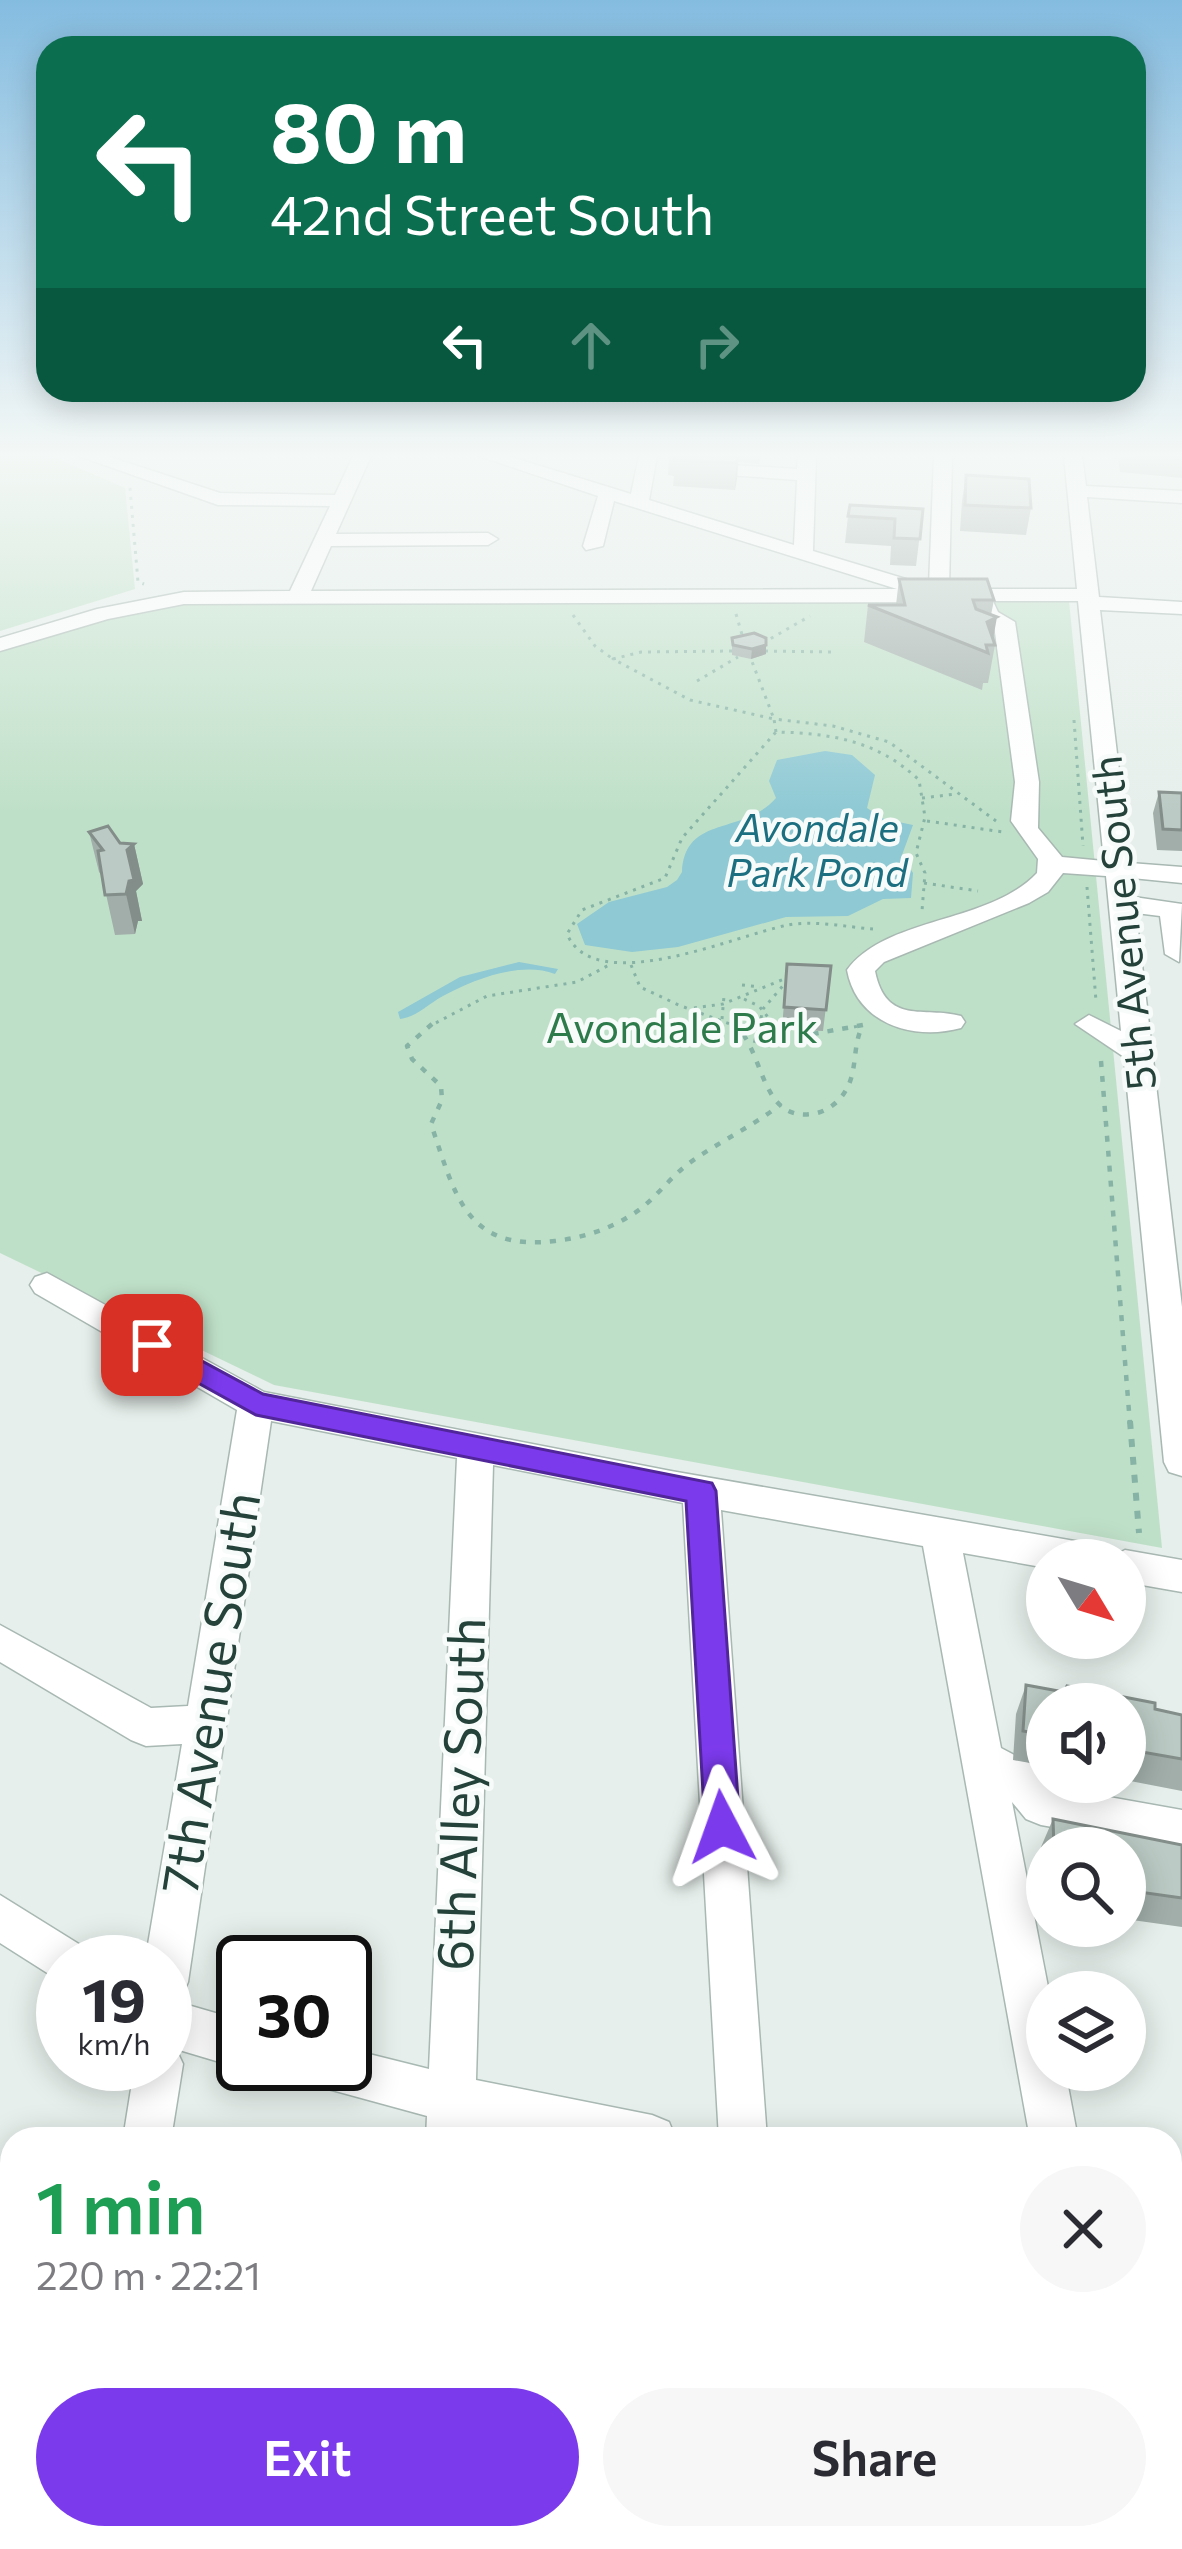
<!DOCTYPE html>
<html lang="en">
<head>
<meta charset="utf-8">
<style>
	:root { --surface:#fff; --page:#f7f7f7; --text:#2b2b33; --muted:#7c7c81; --accent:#7c3aed }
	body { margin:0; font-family:Commissioner,sans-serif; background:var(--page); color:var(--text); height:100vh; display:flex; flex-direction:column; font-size:45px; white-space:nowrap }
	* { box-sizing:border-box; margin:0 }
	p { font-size:39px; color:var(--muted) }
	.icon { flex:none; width:66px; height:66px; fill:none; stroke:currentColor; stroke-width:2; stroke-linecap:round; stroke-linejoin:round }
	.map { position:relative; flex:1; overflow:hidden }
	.drawer { position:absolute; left:0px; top:2127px; width:1182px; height:423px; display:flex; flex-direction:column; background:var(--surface); border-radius:36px 36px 0 0; box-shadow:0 6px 30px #0003 }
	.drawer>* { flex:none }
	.top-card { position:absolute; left:36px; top:36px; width:1110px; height:366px; border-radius:36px; box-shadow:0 6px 30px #0003; background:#0b6e4f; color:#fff; overflow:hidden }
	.needle { width:78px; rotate:128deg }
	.controls { position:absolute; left:1026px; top:1539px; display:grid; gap:24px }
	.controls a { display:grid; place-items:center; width:120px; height:120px; border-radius:50%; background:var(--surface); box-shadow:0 6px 30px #0003; font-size:60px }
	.speed { position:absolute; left:36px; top:1935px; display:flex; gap:24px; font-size:60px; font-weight:700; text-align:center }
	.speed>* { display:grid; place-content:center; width:156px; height:156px; border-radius:50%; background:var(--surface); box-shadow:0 6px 30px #0003; line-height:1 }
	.speed small { font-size:30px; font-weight:400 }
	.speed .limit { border:6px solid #111; border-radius:18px; background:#fff; color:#111 }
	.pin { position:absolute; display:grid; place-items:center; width:102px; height:102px; color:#fff; margin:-51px; border-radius:24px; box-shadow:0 6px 18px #0006 }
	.me { position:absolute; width:132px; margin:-66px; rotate:356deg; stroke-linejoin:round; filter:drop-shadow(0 0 9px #0008) }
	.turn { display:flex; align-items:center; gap:42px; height:252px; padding:0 36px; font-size:54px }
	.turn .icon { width:156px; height:156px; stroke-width:2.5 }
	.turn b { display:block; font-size:84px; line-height:102px }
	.lanes { display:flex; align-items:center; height:114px; padding:0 36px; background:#0003; justify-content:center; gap:60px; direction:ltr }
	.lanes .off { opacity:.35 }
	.round { display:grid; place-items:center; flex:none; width:126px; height:126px; border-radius:63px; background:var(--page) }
	.headline { display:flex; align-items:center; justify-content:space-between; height:204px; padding:0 36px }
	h1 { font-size:72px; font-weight:600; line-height:90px; color:#1e9e55 }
	.cta { display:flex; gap:24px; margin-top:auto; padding:24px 36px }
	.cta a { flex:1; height:138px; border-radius:72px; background:var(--accent); color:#fff; font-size:48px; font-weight:600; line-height:138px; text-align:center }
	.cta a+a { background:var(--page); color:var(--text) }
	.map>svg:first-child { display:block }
	.green { fill:#bfe0c8 }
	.water { fill:#8ec9d4 }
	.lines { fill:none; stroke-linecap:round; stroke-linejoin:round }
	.minor-casing { stroke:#a8b8b2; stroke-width:3 }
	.path-far2 { stroke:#86b3a5; stroke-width:3; stroke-dasharray:3 6; stroke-linecap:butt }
	.path-far1 { stroke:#86b3a5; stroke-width:4.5; stroke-dasharray:6 9; stroke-linecap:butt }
	.path { stroke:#86b3a5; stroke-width:6; stroke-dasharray:8 10; stroke-linecap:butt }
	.minor { fill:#fff; fill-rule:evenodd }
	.wall { fill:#a1aea9 }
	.shaded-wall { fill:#838d89 }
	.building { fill:#bbcac4; stroke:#838d89; stroke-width:3 }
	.route { fill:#7c3aed; stroke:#51269a; stroke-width:3 }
	.labels { text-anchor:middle; stroke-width:9; stroke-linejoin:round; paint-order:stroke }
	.far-water-label { font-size:39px; font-style:italic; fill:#1c6f80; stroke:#f7fbf9 }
	.street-label { font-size:42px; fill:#24423a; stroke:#f7fbf9 }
	.park-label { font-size:42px; fill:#2d7a4b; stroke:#f7fbf9 }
	.near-street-label { font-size:51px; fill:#24423a; stroke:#f7fbf9 }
</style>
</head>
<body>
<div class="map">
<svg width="1182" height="2549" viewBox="0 0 1182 2549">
	<rect width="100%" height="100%" fill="#e6efeb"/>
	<path class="green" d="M0 456H51L125 488 135 589 0 631Z
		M1069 601 1162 1548 274 1385 0 1253V651L114 615 179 603Z"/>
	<path class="water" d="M825 751 852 755 875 775 867 808 884 819 913 825 902 855 913 873 911 898 883 899 848 916 786 917 678 947 632 952 585 945 577 924 609 902 667 887 677 880 682 872C685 814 743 836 776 798L769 781 777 760Z
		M519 962 558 969 555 974C521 961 474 979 443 996 428 1004 417 1017 400 1019L398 1012 460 977Z"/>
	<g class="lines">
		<g class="minor-casing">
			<path id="minor" d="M79 456H107L220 493 335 495 353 456H371L336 534 488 533 498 539 488 545 331 546 311 591 897 589 614 501 603 546 586 550 583 546 598 496 479 456H508L631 494 639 456H657L649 500 794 545 797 480 701 473 692 468 701 463 797 469 798 456H816L813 551 929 586 934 456H952L949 589H1077L1064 456H1082L1086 486 1182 491V503L1087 497 1099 597 1182 602V614L1100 610 1130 863 1182 867V883L1132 878 1134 897 1182 904 1179 962 1165 954 1160 916 1136 913 1182 1307V1476L1169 1472 1164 1462 1124 1057 1075 1024 1089 1015 1121 1031 1106 876 1063 873 1048 892 1029 903 884 962 875 971C886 1026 924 1006 961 1016L965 1022 961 1028C913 1041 857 1024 847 970 887 916 989 924 1037 873L1038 859 1011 821 1015 782 994 625 983 620 972 602 184 604 108 619 0 651V638L97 609 184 592 290 591 330 506 218 505ZM993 601H1078L1104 861 1062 857 1038 828 1039 782 1015 622 998 612Z
				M47 1273 264 1392 671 1471 1092 1544 1106 1549 1110 1558 1125 1550 1182 1560V1592L1125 1582V1560H1047V1568L963 1553 1001 1748 1035 1766 1053 1787 1182 1810V1850L1041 1825 1026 1819 1012 1802 1049 1992 1047 2070H1065L1078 2139H1030L923 1546 721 1510 767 2139H719L683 1503 493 1465 476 2080 652 2115 669 2122 676 2139H531L475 2128 474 2139H426L427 2116 299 2081 292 2064H345V2048L429 2069 457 1458 271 1421 188 1982 181 1998 174 2001 243 2021V2064H254L243 2069 176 2049 183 2064 171 2139H123L135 2064H165V1962H145L182 1744 146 1746 131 1740 0 1662V1625L151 1708 188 1706 237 1410 35 1293 30 1285 35 1277Z
				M0 1895 82 1946 89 1962H63V1983L0 1943Z
				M1170 2237 1182 2239V2291L1170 2289Z
				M50 2538H106L104 2549H48Z
				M403 2538H459V2549H403Z
				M738 2538H794L795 2549H739Z
				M1093 2538H1149L1150 2549H1094Z"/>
		</g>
		<path class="path-far2" d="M130 488 138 582 144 584
			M736 614 743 638
			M573 615 595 646 613 659
			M763 643 810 616
			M732 651 641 652 613 659 690 700 774 719 751 659
			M765 651 832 652
			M697 681 738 657
			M1074 720 1083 846
			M776 732 774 719 833 726 889 742 996 821
			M922 798 956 794
			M927 821 1003 832
			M924 883 978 891
			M1087 887 1096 1001
			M873 929C846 927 814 920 788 925 736 935 595 999 567 934L582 910 665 878 682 838 776 732C831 733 878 741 919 780L925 817 916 853 925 873 922 911
			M631 965 640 987 683 1007
			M742 985 760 987
			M744 999 759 1006 775 1026
			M684 1007 738 1027
			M694 1008 723 1004 789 977
			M722 1019 724 996
			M739 1025 777 1027
			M428 1027 487 996 577 982 609 965
			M759 1027 763 1009 787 981
			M854 1027 863 1025"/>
		<path class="path-far1" d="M432 1024 407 1046 412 1059 441 1086 442 1100 431 1124C455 1194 465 1252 555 1241 582 1238 610 1229 633 1214 654 1201 668 1179 688 1164 718 1142 752 1127 781 1104
			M733 1024C766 1048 758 1126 817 1113 829 1110 840 1101 846 1090 858 1070 852 1045 863 1025
			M739 1025 775 1026 807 1035 863 1025
			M755 1043 760 1024
			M1101 1061 1130 1424"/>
		<path class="path" d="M1130 1421 1139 1533"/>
		<use href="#minor" class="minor"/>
	</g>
	<path class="wall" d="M669 456H761L759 464 738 462 735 490 673 486 674 476 668 475Z
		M1182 456V478L1120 472 1118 457Z
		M966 475 1031 508 1026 535 960 531 962 501Z
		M923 509 916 566 890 565 891 546 845 543 848 516Z
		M899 579 994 600 991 615 995 645 988 683H983L982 690 864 642 868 605H896Z
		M732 638 766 654 751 659 732 655Z
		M1159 792 1182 793V851L1157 850 1153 813Z
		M89 832 120 843 134 844 143 884 136 891 142 921H138L135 934 115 935 102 876 99 872Z
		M787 964 831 966 823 1031 782 1029Z
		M1026 1685 1155 1709 1182 1715V1791L1125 1780V1704H1047V1766L1013 1760 1016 1714Z
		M1053 1819 1182 1845V1927L1125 1919V1848H1047V1907L1044 1906 1041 1847Z"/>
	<path class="shaded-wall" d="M739 456 737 479 735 490 736 463Z
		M997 617 992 645H986L987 622Z
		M766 645V654L751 659 752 649Z
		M134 844 143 884 136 891 142 921H138L135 934 126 894 129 881 127 850Z"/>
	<path class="building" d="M675 456H738L736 463 674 460Z
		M966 475 1029 479 1031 508 965 505Z
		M850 505 923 509 920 539 894 538 895 519 848 516Z
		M899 579H987L994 600H973L976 609 997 617 987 622 995 645H986L988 653 868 605H905Z
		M754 633 766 638V645L752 649 733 645 732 638Z
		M1159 792 1182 793V830L1163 829Z
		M108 826 120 843 134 844 127 850 134 880 129 881 126 894 105 895 98 851 103 850 89 832Z
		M787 964 831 966 826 1010 784 1007Z
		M1026 1685 1064 1692 1067 1686 1155 1703V1709L1182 1715V1759L1125 1749V1704H1047V1735L1023 1731Z
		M1053 1819 1182 1845V1898L1125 1890V1848H1054Z"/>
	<linearGradient id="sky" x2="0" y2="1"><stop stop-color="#84bce0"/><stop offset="0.56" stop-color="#f4f8f6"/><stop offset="1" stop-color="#f4f8f6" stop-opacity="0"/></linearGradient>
	<rect width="1182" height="813" fill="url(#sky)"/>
	<path class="route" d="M152 1334 263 1394 712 1483 716 1491 740 1827 735 1839 722 1843 710 1839 705 1827 686 1501 256 1415 142 1352 138 1345 142 1337Z"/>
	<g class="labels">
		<g class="far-water-label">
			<text x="817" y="842">Avondale<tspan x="817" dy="45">Park Pond</tspan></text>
		</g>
		<g class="street-label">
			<text transform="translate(1124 923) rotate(-96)" y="15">5th Avenue South</text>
		</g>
		<g class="park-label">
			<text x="682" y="1043">Avondale Park</text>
		</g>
		<g class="near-street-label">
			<text transform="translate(211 1693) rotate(-81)" y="18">7th Avenue South</text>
			<text transform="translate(461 1794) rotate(-88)" y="18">6th Alley South</text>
		</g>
	</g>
</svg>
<div class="controls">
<a><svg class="needle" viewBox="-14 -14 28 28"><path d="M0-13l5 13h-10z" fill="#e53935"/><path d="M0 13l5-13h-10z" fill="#7c7c81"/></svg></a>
<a><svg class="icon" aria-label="sound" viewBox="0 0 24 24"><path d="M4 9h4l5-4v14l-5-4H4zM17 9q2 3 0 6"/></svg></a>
<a><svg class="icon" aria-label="search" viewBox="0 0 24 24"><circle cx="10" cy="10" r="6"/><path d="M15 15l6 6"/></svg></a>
<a><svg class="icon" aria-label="layers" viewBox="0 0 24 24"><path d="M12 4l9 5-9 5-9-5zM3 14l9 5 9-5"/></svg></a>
</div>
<div class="speed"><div>19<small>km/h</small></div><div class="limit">30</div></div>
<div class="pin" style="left:152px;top:1345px;background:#d93025"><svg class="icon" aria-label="arrive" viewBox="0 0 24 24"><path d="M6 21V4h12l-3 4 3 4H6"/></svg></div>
<svg class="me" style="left:722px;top:1827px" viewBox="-20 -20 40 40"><path d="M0-17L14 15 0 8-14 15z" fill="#7c3aed" stroke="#fff" stroke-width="4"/></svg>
<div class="top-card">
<div class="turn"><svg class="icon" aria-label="left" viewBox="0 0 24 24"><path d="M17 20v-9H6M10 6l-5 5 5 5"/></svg><div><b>80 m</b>42nd Street South</div></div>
<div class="lanes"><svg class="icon" aria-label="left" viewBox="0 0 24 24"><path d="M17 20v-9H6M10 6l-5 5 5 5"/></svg><svg class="icon off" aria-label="ahead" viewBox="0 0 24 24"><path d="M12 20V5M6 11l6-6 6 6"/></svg><svg class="icon off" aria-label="right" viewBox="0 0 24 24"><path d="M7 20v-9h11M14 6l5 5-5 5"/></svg></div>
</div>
<section class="drawer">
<div class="headline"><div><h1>1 min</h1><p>220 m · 22:21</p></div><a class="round"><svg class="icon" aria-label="close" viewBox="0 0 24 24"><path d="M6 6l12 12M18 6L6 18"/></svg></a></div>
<div class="cta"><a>Exit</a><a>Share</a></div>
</section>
</div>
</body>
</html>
